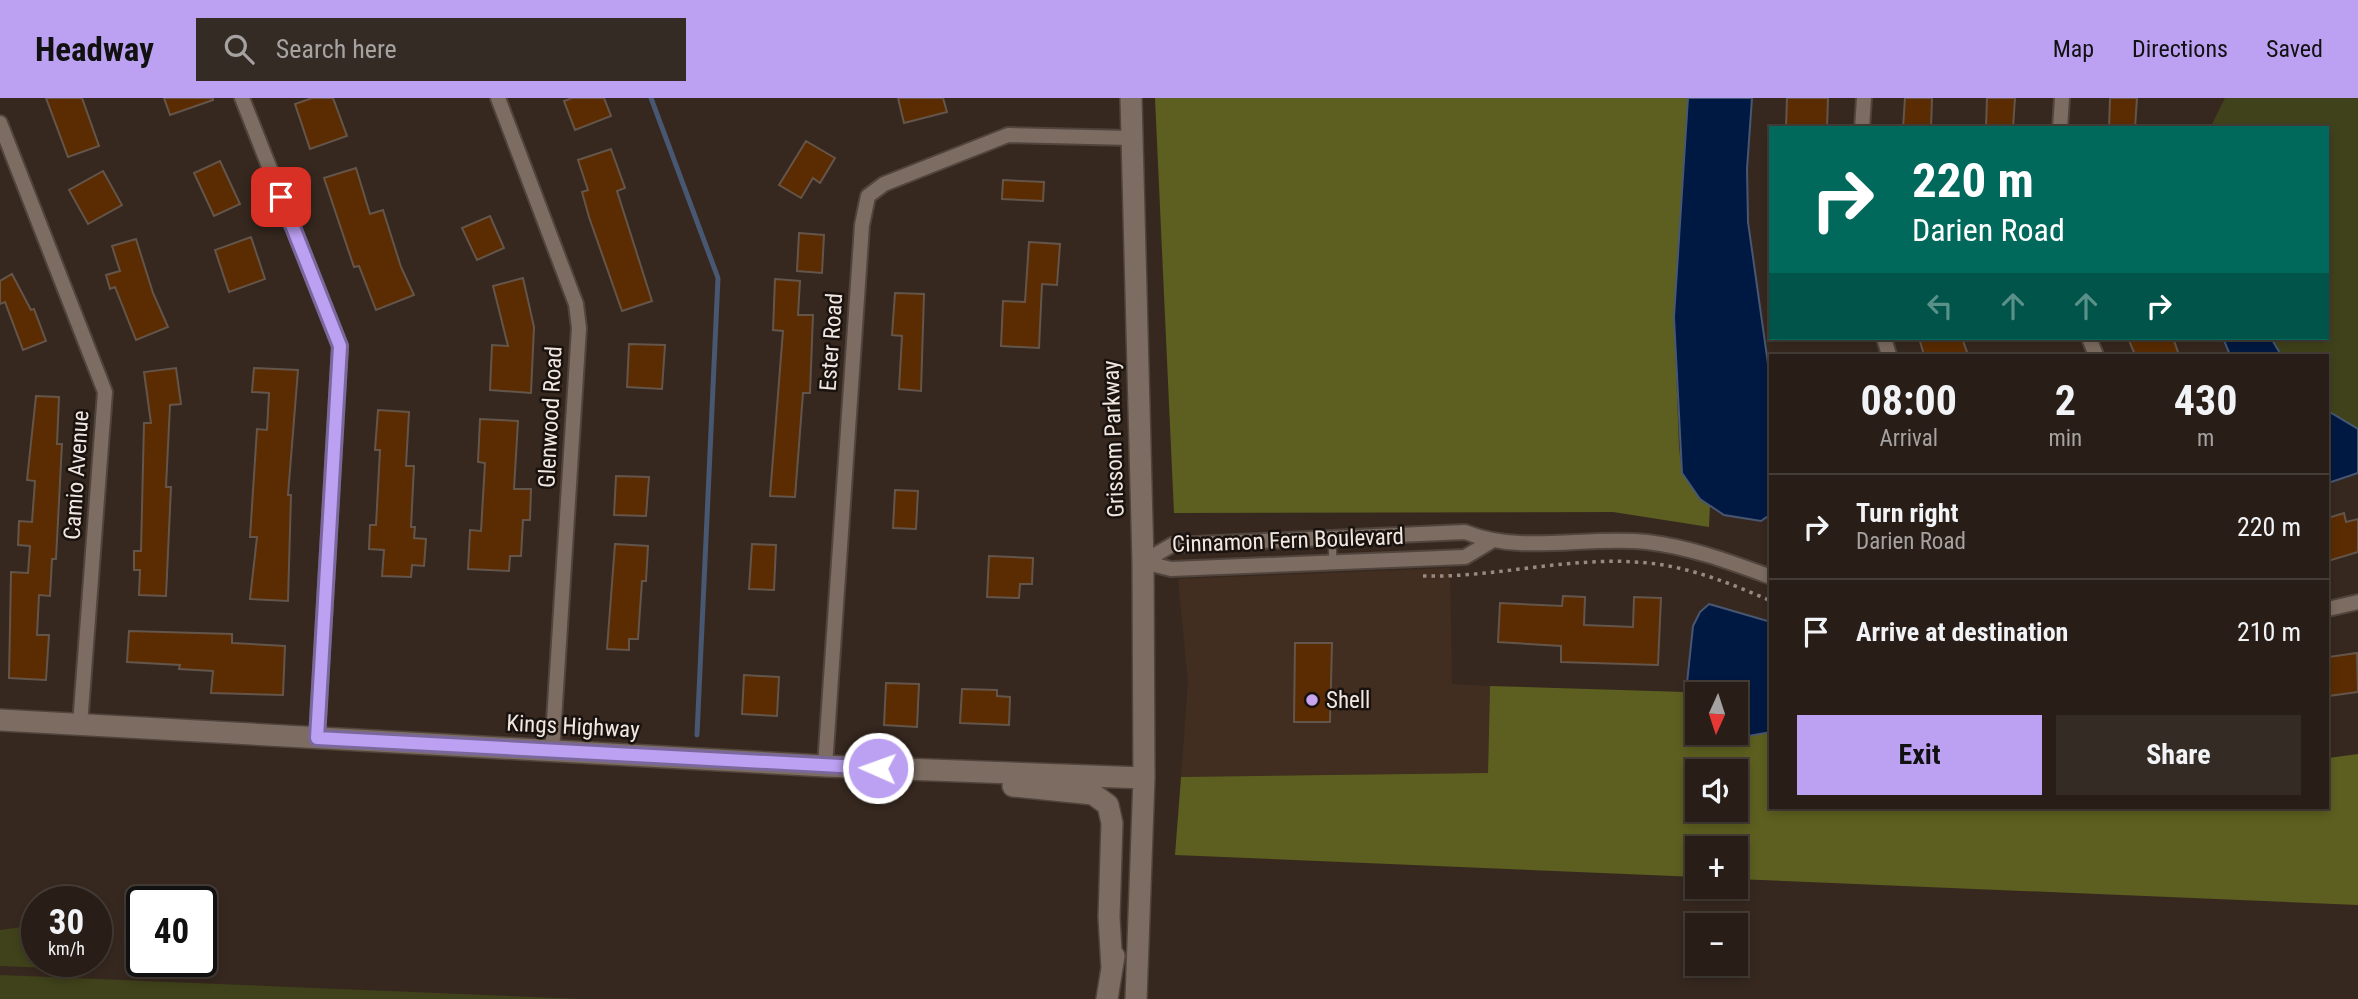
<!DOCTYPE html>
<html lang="en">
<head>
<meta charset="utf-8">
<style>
	:root { --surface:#281e17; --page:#342b24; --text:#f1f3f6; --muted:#a5a2a1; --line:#443c36; --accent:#bca0f2 }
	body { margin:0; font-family:"Roboto Condensed",sans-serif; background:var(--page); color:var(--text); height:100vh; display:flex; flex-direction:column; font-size:26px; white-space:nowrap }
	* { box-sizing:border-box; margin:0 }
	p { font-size:23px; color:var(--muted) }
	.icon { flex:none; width:38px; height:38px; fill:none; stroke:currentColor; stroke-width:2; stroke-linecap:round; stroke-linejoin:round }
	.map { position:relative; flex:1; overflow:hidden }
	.side { position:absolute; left:1769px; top:256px; width:560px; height:455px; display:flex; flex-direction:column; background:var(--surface); border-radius:0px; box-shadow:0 4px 10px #0003,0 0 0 2px var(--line) }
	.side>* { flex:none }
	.top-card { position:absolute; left:1769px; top:28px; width:560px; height:214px; border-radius:0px; box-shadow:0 4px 10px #0003,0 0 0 2px var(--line); background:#00695c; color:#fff; overflow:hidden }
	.needle { width:46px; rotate:183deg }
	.buttons { position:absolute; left:1685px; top:584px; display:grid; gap:14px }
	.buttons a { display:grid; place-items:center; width:63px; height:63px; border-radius:0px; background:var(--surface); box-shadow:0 4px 10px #0003,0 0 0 2px var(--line); font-size:35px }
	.speed { position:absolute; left:21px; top:788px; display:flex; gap:14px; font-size:35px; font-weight:700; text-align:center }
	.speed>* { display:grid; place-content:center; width:91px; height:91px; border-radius:50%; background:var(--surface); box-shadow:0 4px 10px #0003,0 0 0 2px var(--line); line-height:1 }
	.speed small { font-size:18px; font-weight:400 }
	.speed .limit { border:4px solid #111; border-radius:10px; background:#fff; color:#111 }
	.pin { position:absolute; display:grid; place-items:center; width:60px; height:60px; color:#fff; margin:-30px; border-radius:14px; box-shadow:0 4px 10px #0006 }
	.me { position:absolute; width:77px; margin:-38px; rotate:272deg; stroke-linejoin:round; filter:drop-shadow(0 0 5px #0008) }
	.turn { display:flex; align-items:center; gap:24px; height:147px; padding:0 28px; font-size:32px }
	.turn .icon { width:91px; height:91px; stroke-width:2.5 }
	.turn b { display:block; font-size:49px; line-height:60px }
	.lanes { display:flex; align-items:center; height:66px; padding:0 28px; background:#0003; justify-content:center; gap:35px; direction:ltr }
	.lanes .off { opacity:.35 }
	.eta { display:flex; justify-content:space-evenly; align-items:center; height:119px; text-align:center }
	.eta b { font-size:42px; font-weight:700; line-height:49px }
	.button { display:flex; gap:14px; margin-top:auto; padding:14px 28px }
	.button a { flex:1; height:80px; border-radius:0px; background:var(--accent); color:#111; font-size:28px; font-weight:700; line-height:80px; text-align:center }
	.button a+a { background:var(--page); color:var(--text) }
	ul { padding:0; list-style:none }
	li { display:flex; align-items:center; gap:21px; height:105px; padding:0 28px; border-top:2px solid var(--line) }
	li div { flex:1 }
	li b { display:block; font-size:26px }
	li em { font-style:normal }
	header { display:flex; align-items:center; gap:42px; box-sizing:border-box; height:98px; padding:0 35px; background:var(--accent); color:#111 }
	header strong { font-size:33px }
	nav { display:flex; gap:38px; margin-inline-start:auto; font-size:24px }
	.search { width:490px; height:63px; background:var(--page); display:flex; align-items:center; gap:18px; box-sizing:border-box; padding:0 24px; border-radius:0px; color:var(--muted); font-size:26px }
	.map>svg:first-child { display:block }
	.built { fill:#412e20 }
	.green { fill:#40421b }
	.forest { fill:#5c5f1f; fill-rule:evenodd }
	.water { fill:#001942; stroke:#485772; stroke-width:2; fill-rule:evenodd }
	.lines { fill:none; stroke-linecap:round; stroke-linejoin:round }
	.stream { stroke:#485772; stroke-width:5 }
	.building { fill:#5b2c01; stroke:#64554b; stroke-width:2 }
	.lane-casing { stroke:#50443c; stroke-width:10 }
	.street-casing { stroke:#50443c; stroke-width:18 }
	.secondary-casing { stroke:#50443c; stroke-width:24 }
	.path { stroke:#968a83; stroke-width:3.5; stroke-dasharray:3.5 5; stroke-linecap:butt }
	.lane { stroke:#7c6c61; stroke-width:7 }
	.street { stroke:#7c6c61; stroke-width:14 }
	.secondary { stroke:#7c6c61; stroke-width:21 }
	.route-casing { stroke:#7a689d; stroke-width:18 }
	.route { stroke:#bca0f2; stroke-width:12 }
	.poi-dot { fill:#c8a5ee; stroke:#19120e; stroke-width:2.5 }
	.labels { text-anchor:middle; stroke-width:5; stroke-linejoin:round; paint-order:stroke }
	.street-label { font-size:23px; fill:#f1e7e1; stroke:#19120e }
	.poi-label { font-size:23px; fill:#f1e7e1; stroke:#19120e; text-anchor:start }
</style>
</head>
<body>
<header>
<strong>Headway</strong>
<div class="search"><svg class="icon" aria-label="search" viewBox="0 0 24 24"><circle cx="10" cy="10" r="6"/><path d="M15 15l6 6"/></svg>Search here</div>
<nav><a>Map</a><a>Directions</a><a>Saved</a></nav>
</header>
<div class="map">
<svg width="2358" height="901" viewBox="0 0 2358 901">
	<rect width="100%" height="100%" fill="#36281f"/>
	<path class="built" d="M1450 470 1452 586 1490 588 1488 675 1181 679 1188 584 1178 481Z"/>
	<path class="green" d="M2225 0H2358V331L2328 313V257H2281L2271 240H2328V30H2210Z
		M37 827V863H53L51 870 0 868V832Z
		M0 877 582 901H0Z"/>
	<path class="forest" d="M1155 0H1688L1674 219 1679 349 1682 375 1700 401 1710 407 1709 429 1613 414 1174 415Z
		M1490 588 1685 594 1684 614 1697 638H1748L1771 634V709H2328V660L2358 656V807L1736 781V751H1698L1697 779 1175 757 1181 679 1488 675ZM1698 674H1736V712H1698Z"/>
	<path class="water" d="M1688 0H1752L1747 71 1748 124 1771 287V416L1761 423 1724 417 1700 401 1682 375 1674 219Z
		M2223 240H2271L2281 257H2230Z
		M2328 313 2358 331V375L2328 385Z
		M1709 506 1771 524V634L1709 645 1697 638 1684 614 1693 528 1700 514ZM1698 597H1736V635H1698Z"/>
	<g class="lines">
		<path class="stream" d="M651 0 718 180 697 637"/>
	</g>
	<path class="building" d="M46 0H82L99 48 68 59Z
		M164 0H213V2L170 17Z
		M312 0H333L347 38 310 51 295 6Z
		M572 0H604L611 18 575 32 564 3Z
		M898 0H943L947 14 904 25Z
		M1787 0H1828L1827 30H1786Z
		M1905 0H1932L1931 30H1903Z
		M1987 0H2015L2013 30H1986Z
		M2110 0H2137L2135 30H2109Z
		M806 43 835 60 820 85 813 80 801 100 779 87Z
		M611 51 625 90 617 93 652 203 622 213 589 119 582 94 588 92 578 62Z
		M220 63 240 106 214 118 194 75Z
		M356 70 370 116 383 112 401 169 414 197 376 212 359 168 354 169 324 80Z
		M103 73 122 107 88 126 69 92Z
		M1003 82 1044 84 1043 103 1002 101Z
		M490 118 504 150 477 162 462 130Z
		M799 135 824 137 822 175 797 173Z
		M251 139 265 181 229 194 215 152Z
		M136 141 153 195 168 229 136 242 115 189 110 191 106 177 120 173 112 148Z
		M1029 144 1060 146 1057 187 1042 186 1039 250 1001 248 1003 203 1025 204Z
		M12 176 31 212 34 211 46 243 23 252 5 204 0 206V183Z
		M523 180 534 229 531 295 490 292 492 247 508 248 493 188Z
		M775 181 800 183 798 217H813L810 295H803L795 399 770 398 783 233 773 232Z
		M895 195 924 196 921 293 899 291 902 238 892 237Z
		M1919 240H1962L1968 257H1924Z
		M2128 240H2173L2179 257H2135Z
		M629 246 665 247 662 291 627 289Z
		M176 270 181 306 170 307 166 389H171L166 498 139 497 140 472H134V453H141L144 325H151L144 274Z
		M254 270 298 272 288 397H291L288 503 250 501 257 439H250L257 331 267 332 269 295 252 294Z
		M36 298 59 299 57 346H62L56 461H52L50 498 39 497 37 537H49L46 582 9 580 11 474 28 475 30 448 18 447 19 423 32 424 35 383 27 382Z
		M378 312 409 314 406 368H414L411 429H415L414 440 426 441 424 468 412 467 411 479 382 478 384 452 369 451 370 427H376L380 352H375Z
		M480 321 518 323 514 391H531L530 422H523L521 458H510L509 473 468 471 470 432 481 433 485 365 478 364Z
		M616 378 649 379 646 418 614 417Z
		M895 392 918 393 916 431 893 430Z
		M2344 415 2346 424 2358 421V454L2328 463V420Z
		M615 446 648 448 646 483H642L638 541H629V552L607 551Z
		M752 446 776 447 774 492 749 491Z
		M989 458 1033 460 1032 486H1020L1019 500 987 499Z
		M1563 498 1585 499 1584 527 1633 529 1634 499 1661 500 1658 567 1561 564V548L1498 544 1500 505 1562 508Z
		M129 533 232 536V545L285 548 283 597 211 595 213 573 179 571 180 567 127 564Z
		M1295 545H1332L1330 624H1294Z
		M2357 555 2358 594 2328 598V559Z
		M744 577 779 579 777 618 742 616Z
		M886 585 919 586 917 629 884 627Z
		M962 591 997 592V598L1010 599 1009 627 960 625Z"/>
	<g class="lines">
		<g class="lane-casing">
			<path id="lane" d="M1332 440 1333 465"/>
		</g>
		<g class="street-casing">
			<path id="street" d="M242 0 340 248 317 640
				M498 0 576 206 579 230 552 654
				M0 25 105 294 80 627
				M1862 30 1864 0
				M2060 30 2062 0
				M1884 240 1889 257
				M2089 240 2096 257
				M1143 464 1172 447 1465 434C1522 457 1587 437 1647 444 1690 449 1730 464 1771 479
				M1143 464 1171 471 1465 459 1490 444
				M2328 511 2358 504
				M825 668 862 127 868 98 884 86 1008 37 1130 40"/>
		</g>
		<g class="secondary-casing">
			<path id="secondary" d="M1131 0 1143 464 1144 680 1136 901
				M0 622 825 668 1144 680
				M1013 688 1093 696 1108 707 1112 725 1109 819 1112 870
				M1107 901 1114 858"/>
		</g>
		<path class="path" d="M1423 478C1497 480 1572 457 1648 465 1690 469 1732 486 1771 503"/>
		<use href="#lane" class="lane"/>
		<use href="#street" class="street"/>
		<use href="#secondary" class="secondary"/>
	</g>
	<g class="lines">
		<g class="route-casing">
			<path id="route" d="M281 99 340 248 317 640 878 670"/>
		</g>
		<use href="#route" class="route"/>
	</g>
	<circle class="poi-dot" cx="1312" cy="602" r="7"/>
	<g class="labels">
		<g class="street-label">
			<text transform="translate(831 244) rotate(-86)" y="8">Ester Road</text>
			<text transform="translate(550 319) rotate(-87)" y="8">Glenwood Road</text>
			<text transform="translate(1113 341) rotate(-92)" y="8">Grissom Parkway</text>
			<text transform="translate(76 377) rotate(-86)" y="8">Camio Avenue</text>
			<text transform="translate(1288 442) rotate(-2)" y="8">Cinnamon Fern Boulevard</text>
			<text transform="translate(573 628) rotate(3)" y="8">Kings Highway</text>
		</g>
		<g class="poi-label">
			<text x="1326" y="610">Shell</text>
		</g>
	</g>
</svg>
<div class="buttons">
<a><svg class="needle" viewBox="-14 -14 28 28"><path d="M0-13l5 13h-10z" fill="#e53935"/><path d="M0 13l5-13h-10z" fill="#a5a2a1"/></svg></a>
<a><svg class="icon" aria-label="sound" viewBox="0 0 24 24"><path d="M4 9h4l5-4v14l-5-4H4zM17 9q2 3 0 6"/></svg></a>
<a>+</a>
<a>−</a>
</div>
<div class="speed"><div>30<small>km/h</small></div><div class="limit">40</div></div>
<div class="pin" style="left:281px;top:99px;background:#d93025"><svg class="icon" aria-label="arrive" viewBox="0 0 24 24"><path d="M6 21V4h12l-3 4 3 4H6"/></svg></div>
<svg class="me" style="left:878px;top:670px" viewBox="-20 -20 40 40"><circle r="17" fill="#bca0f2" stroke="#fff" stroke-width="3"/><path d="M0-11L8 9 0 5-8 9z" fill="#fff"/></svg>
<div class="top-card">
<div class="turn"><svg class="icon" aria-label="right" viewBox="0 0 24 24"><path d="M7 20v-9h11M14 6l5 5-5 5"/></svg><div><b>220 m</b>Darien Road</div></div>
<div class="lanes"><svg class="icon off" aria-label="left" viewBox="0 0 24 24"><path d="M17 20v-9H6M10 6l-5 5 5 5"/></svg><svg class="icon off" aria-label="ahead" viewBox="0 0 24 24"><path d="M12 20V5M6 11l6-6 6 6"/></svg><svg class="icon off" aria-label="ahead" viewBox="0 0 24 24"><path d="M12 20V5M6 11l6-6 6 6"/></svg><svg class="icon" aria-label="right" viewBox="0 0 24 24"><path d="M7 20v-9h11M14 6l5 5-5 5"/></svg></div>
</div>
<section class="side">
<div class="eta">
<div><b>08:00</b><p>Arrival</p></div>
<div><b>2</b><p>min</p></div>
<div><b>430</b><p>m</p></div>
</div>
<ul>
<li><svg class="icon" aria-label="right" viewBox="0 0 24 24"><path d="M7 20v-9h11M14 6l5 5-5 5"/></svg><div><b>Turn right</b><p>Darien Road</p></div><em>220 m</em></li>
<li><svg class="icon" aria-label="arrive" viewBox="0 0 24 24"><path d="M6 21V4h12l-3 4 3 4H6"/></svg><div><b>Arrive at destination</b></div><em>210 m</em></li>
</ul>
<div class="button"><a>Exit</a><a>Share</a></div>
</section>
</div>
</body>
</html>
